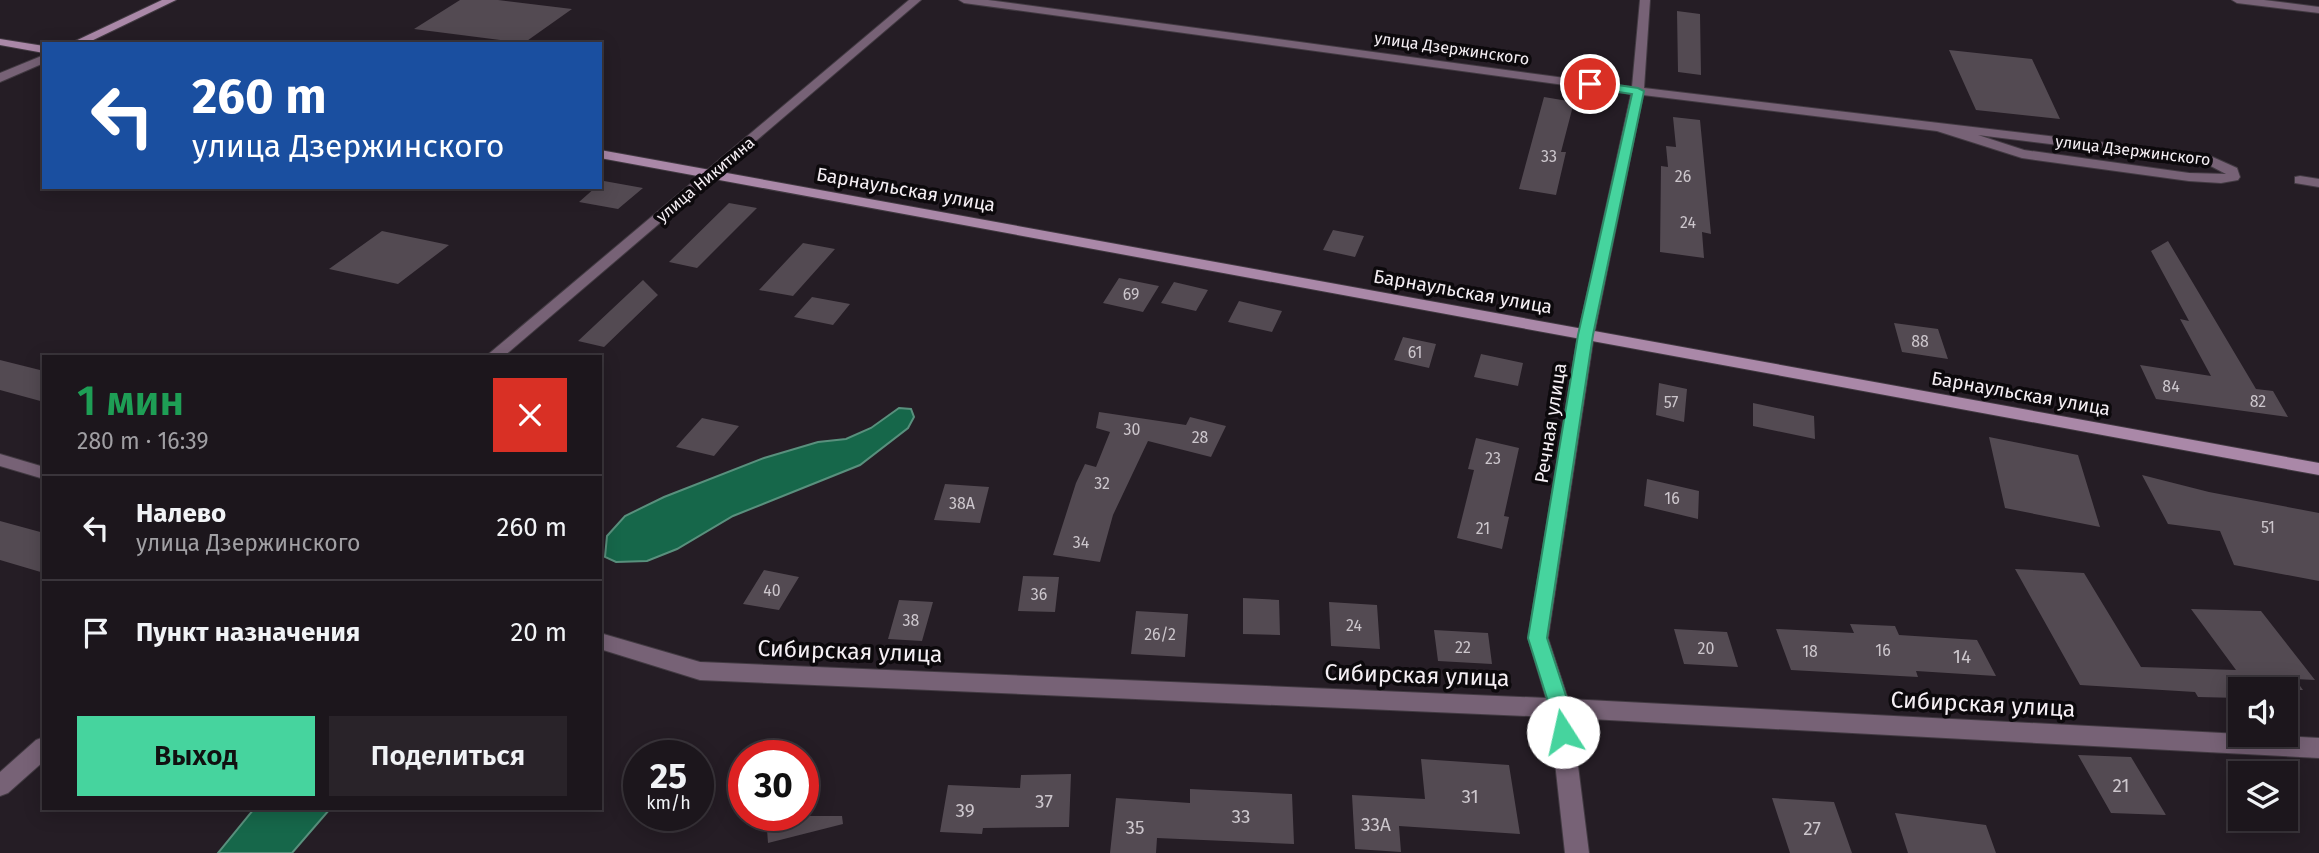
<!DOCTYPE html>
<html lang="ru">
<head>
<meta charset="utf-8">
<style>
	:root { --surface:#1c161c; --page:#292329; --text:#f1f3f6; --muted:#a09fa3; --line:#3a353b; --accent:#46d49e }
	body { margin:0; font-family:"Fira Sans",sans-serif; background:var(--page); color:var(--text); height:100vh; display:flex; flex-direction:column; font-size:26px; white-space:nowrap }
	* { box-sizing:border-box; margin:0 }
	p { font-size:23px; color:var(--muted) }
	.icon { flex:none; width:38px; height:38px; fill:none; stroke:currentColor; stroke-width:2; stroke-linecap:round; stroke-linejoin:round }
	.map { position:relative; flex:1; overflow:hidden }
	.sheet { position:absolute; left:42px; top:355px; width:560px; height:455px; display:flex; flex-direction:column; background:var(--surface); border-radius:0px; box-shadow:0 4px 18px #0003,0 0 0 2px var(--line) }
	.sheet>* { flex:none }
	.top-card { position:absolute; left:42px; top:42px; width:560px; height:147px; border-radius:0px; box-shadow:0 4px 18px #0003,0 0 0 2px var(--line); background:#1a4fa0; color:#fff; overflow:hidden }
	.controls { position:absolute; left:2228px; top:677px; display:grid; gap:14px }
	.controls a { display:grid; place-items:center; width:70px; height:70px; border-radius:0px; background:var(--surface); box-shadow:0 4px 18px #0003,0 0 0 2px var(--line); font-size:35px }
	.speed { position:absolute; left:623px; top:740px; display:flex; gap:14px; font-size:35px; font-weight:700; text-align:center }
	.speed>* { display:grid; place-content:center; width:91px; height:91px; border-radius:50%; background:var(--surface); box-shadow:0 4px 18px #0003,0 0 0 2px var(--line); line-height:1 }
	.speed small { font-size:18px; font-weight:400 }
	.speed .limit { border:10px solid #d22; background:#fff; color:#111 }
	.pin { position:absolute; display:grid; place-items:center; width:60px; height:60px; color:#fff; margin:-30px; border:4px solid #fff; border-radius:50%; box-shadow:0 2px 7px #0007 }
	.me { position:absolute; width:77px; margin:-38px; rotate:350deg; stroke-linejoin:round; filter:drop-shadow(0 0 5px #0008) }
	.turn { display:flex; align-items:center; gap:24px; height:147px; padding:0 35px; font-size:32px }
	.turn .icon { width:91px; height:91px; stroke-width:2.5 }
	.turn b { display:block; font-size:49px; line-height:60px }
	.round { display:grid; place-items:center; flex:none; width:74px; height:74px; border-radius:0px; background:var(--page) }
	.head { display:flex; align-items:center; justify-content:space-between; height:119px; padding:0 35px }
	h1 { font-size:42px; font-weight:600; line-height:52px; color:#1e9e55 }
	.action { display:flex; gap:14px; margin-top:auto; padding:14px 35px }
	.action a { flex:1; height:80px; border-radius:0px; background:var(--accent); color:#111; font-size:28px; font-weight:600; line-height:80px; text-align:center }
	.action a+a { background:var(--page); color:var(--text) }
	ul { padding:0; list-style:none }
	li { display:flex; align-items:center; gap:21px; height:105px; padding:0 35px; border-top:2px solid var(--line) }
	li div { flex:1 }
	li b { display:block; font-size:26px }
	li em { font-style:normal }
	.map>svg:first-child { display:block }
	.water { fill:#16674a; stroke:#59907d; stroke-width:2 }
	.building { fill:#534a52 }
	.lines { fill:none; stroke-linecap:round; stroke-linejoin:round }
	.street-casing { stroke:#423a42; stroke-width:2 }
	.secondary-casing { stroke:#423a42; stroke-width:2 }
	.street { fill:#776276; fill-rule:evenodd }
	.secondary { fill:#aa88a8; fill-rule:evenodd }
	.route { fill:#46d49e; stroke:#2e8a67; stroke-width:2 }
	.labels { text-anchor:middle; stroke-width:7; stroke-linejoin:round; paint-order:stroke }
	.far-street-label { font-size:16px; fill:#f5eff4; stroke:#0c090c }
	.number-label { font-size:16px; fill:#ccc6cc }
	.street-label { font-size:19px; fill:#f5eff4; stroke:#0c090c }
	.near-number-label { font-size:19px; fill:#ccc6cc }
	.near-street-label { font-size:23px; fill:#f5eff4; stroke:#0c090c }
</style>
</head>
<body>
<div class="map">
<svg width="2319" height="853" viewBox="0 0 2319 853">
	<rect width="100%" height="100%" fill="#251d25"/>
	<path class="water" d="M899 408 911 409 914 417 908 428 860 465 733 516 677 549 647 561 616 562 605 557 607 536 625 516 664 497 764 458 818 442 846 439 871 428Z
		M254 809V808L330 809 292 853H218Z"/>
	<path class="building" d="M460 0H498L572 9 524 43 414 29Z
		M1677 11 1700 14 1701 75 1678 72Z
		M1949 50 2032 59 2060 119 1976 110Z
		M1544 97 1574 102 1561 152H1566L1556 195 1519 189Z
		M1673 117 1700 120 1711 234 1702 232 1704 258 1660 252 1661 166 1668 167 1666 146 1676 147Z
		M604 181 643 188 618 209 579 202 596 187H600Z
		M729 203 757 208 697 268 669 262Z
		M1333 230 1364 236 1355 257 1323 250Z
		M382 231 449 245 398 284 329 269Z
		M2168 241 2256 389 2273 391 2288 417 2156 399 2140 365 2211 376 2180 319 2189 321 2151 251Z
		M803 243 835 249 793 296 759 290Z
		M1119 278 1159 286 1143 312 1103 303Z
		M643 280 658 295 604 347 578 341Z
		M1174 282 1208 290 1196 311 1161 303Z
		M812 297 850 304 833 325 794 317Z
		M1239 301 1282 311 1272 332 1228 322Z
		M1894 323 1938 329 1948 359 1902 352Z
		M1403 337 1436 344 1429 368 1394 360Z
		M1481 354 1523 363 1518 386 1474 377Z
		M0 360 44 371V402L0 390Z
		M1659 383 1687 389 1684 422 1656 415Z
		M1753 403 1814 416 1815 439 1753 426Z
		M1099 412 1186 425 1190 417 1226 426 1211 457 1148 441 1113 515 1100 562 1053 555 1076 483 1085 464 1096 467 1110 432 1096 428Z
		M702 418 739 426 714 456 676 447Z
		M1989 437 2078 455 2100 527 2005 508Z
		M1476 438 1519 448 1504 516 1509 517 1502 549 1457 538 1474 470 1468 469Z
		M2142 475 2209 492 2319 513V581L2234 565 2220 531 2168 524Z
		M1647 479 1699 491 1698 519 1644 506Z
		M945 484 989 487 980 523 934 520Z
		M0 521 44 533V573L0 560Z
		M2015 569 2084 573 2141 667 2236 670 2191 609 2261 611 2315 680 2295 679 2303 690H2250L2240 676V698L2198 697 2195 692 2080 685Z
		M764 570 799 577 779 610 743 604Z
		M1023 576 1059 577 1055 612 1018 611Z
		M1243 598 1279 600 1280 635 1243 634Z
		M899 600 933 602 922 641 888 639Z
		M1329 602 1377 605 1380 649 1331 646Z
		M1136 611 1188 614 1185 657 1131 654Z
		M1850 624 1895 626 1899 635 1977 640 1996 676 1916 671 1918 677 1791 670 1776 629 1854 633Z
		M1674 629 1727 632 1738 667 1684 664Z
		M1434 630 1488 633 1492 664 1438 661Z
		M2078 755 2131 757 2166 815 2111 813Z
		M1421 759 1509 765 1520 834 1399 826 1401 852 1355 849 1352 795 1425 799Z
		M1071 774 1069 827 983 828 982 834 940 832 948 785 1020 788 1021 775Z
		M1190 789 1292 794 1294 844 1157 838 1156 853H1110L1116 798 1190 803Z
		M1772 798 1834 802 1852 853H1790Z
		M1895 813 1986 825 1996 853H1908Z
		M766 816H842L843 824 768 843Z"/>
	<g class="lines">
		<g class="street-casing">
			<path id="street" d="M909 0H921L503 357H485Z
				M959 0H988L1632 87 1640 0H1650L1644 88 2208 155 2237 168 2240 177 2238 180 2221 183 2189 181 2022 158 1937 131 1643 95 1594 335 1548 638 1568 699 2319 738V758L1572 718 1589 853H1565L1550 717 700 680 600 649V633L700 662 1546 698 1528 638 1578 335 1631 94 964 3ZM1978 135 2205 163 2226 174 2189 173 2024 150Z
				M2232 0H2264L2319 7V13L2237 3Z
				M44 55V63L0 82V73Z
				M2300 176 2319 179V187L2295 183V177Z
				M0 454 44 467V479L0 466Z
				M44 737V761L8 793 0 796V772L36 740Z"/>
		</g>
		<g class="secondary-casing">
			<path id="secondary" d="M162 0H176L85 44H69Z
				M0 39 44 46V53L0 45Z
				M600 150 2319 463V475L600 158Z"/>
		</g>
		<use href="#street" class="street"/>
		<use href="#secondary" class="secondary"/>
	</g>
	<path class="route" d="M1590 81 1638 88 1644 91 1593 335 1547 638 1570 708 1573 732 1570 738 1563 741 1556 738 1550 708 1528 638 1578 335 1632 94 1586 87 1584 84Z"/>
	<g class="labels">
		<g class="far-street-label">
			<text transform="translate(1452 48) rotate(8)" y="6">улица Дзержинского</text>
			<text transform="translate(2133 150) rotate(7)" y="6">улица Дзержинского</text>
			<text transform="translate(705 179) rotate(-40)" y="6">улица Никитина</text>
		</g>
		<g class="number-label">
			<text x="1549" y="162">33</text>
			<text x="1683" y="182">26</text>
			<text x="1688" y="228">24</text>
			<text x="1131" y="300">69</text>
			<text x="1920" y="347">88</text>
			<text x="1415" y="358">61</text>
			<text x="2171" y="392">84</text>
			<text x="2258" y="407">82</text>
			<text x="1671" y="408">57</text>
			<text x="1132" y="435">30</text>
			<text x="1200" y="443">28</text>
			<text x="1493" y="464">23</text>
			<text x="1102" y="489">32</text>
			<text x="1672" y="504">16</text>
			<text x="962" y="509">38А</text>
			<text x="2268" y="533">51</text>
			<text x="1483" y="534">21</text>
			<text x="1081" y="548">34</text>
			<text x="772" y="596">40</text>
			<text x="1039" y="600">36</text>
			<text x="911" y="626">38</text>
			<text x="1354" y="631">24</text>
			<text x="1160" y="640">26/2</text>
			<text x="1463" y="653">22</text>
			<text x="1706" y="654">20</text>
			<text x="1883" y="656">16</text>
			<text x="1810" y="657">18</text>
		</g>
		<g class="street-label">
			<text transform="translate(906 189) rotate(10)" y="7">Барнаульская улица</text>
			<text transform="translate(1463 291) rotate(10)" y="7">Барнаульская улица</text>
			<text transform="translate(2021 393) rotate(10)" y="7">Барнаульская улица</text>
			<text transform="translate(1550 423) rotate(-81)" y="7">Речная улица</text>
		</g>
		<g class="near-number-label">
			<text x="1962" y="663">14</text>
			<text x="2121" y="792">21</text>
			<text x="1470" y="803">31</text>
			<text x="1044" y="808">37</text>
			<text x="965" y="817">39</text>
			<text x="1241" y="823">33</text>
			<text x="1376" y="831">33А</text>
			<text x="1135" y="834">35</text>
			<text x="1812" y="835">27</text>
		</g>
		<g class="near-street-label">
			<text transform="translate(850 651) rotate(2)" y="8">Сибирская улица</text>
			<text transform="translate(1417 675) rotate(2)" y="8">Сибирская улица</text>
			<text transform="translate(1983 704) rotate(3)" y="8">Сибирская улица</text>
		</g>
	</g>
</svg>
<div class="controls">
<a><svg class="icon" aria-label="sound" viewBox="0 0 24 24"><path d="M4 9h4l5-4v14l-5-4H4zM17 9q2 3 0 6"/></svg></a>
<a><svg class="icon" aria-label="layers" viewBox="0 0 24 24"><path d="M12 4l9 5-9 5-9-5zM3 14l9 5 9-5"/></svg></a>
</div>
<div class="speed"><div>25<small>km/h</small></div><div class="limit">30</div></div>
<div class="pin" style="left:1590px;top:84px;background:#d93025"><svg class="icon" aria-label="arrive" viewBox="0 0 24 24"><path d="M6 21V4h12l-3 4 3 4H6"/></svg></div>
<svg class="me" style="left:1563px;top:732px" viewBox="-20 -20 40 40"><circle r="19" fill="#fff"/><path d="M0-13L10 11 0 6-10 11z" fill="#46d49e"/></svg>
<div class="top-card">
<div class="turn"><svg class="icon" aria-label="left" viewBox="0 0 24 24"><path d="M17 20v-9H6M10 6l-5 5 5 5"/></svg><div><b>260 m</b>улица Дзержинского</div></div>
</div>
<section class="sheet">
<div class="head"><div><h1>1 мин</h1><p>280 m · 16:39</p></div><a class="round" style="background:#d93025;color:#fff"><svg class="icon" aria-label="close" viewBox="0 0 24 24"><path d="M6 6l12 12M18 6L6 18"/></svg></a></div>
<ul>
<li><svg class="icon" aria-label="left" viewBox="0 0 24 24"><path d="M17 20v-9H6M10 6l-5 5 5 5"/></svg><div><b>Налево</b><p>улица Дзержинского</p></div><em>260 m</em></li>
<li><svg class="icon" aria-label="arrive" viewBox="0 0 24 24"><path d="M6 21V4h12l-3 4 3 4H6"/></svg><div><b>Пункт назначения</b></div><em>20 m</em></li>
</ul>
<div class="action"><a>Выход</a><a>Поделиться</a></div>
</section>
</div>
</body>
</html>
